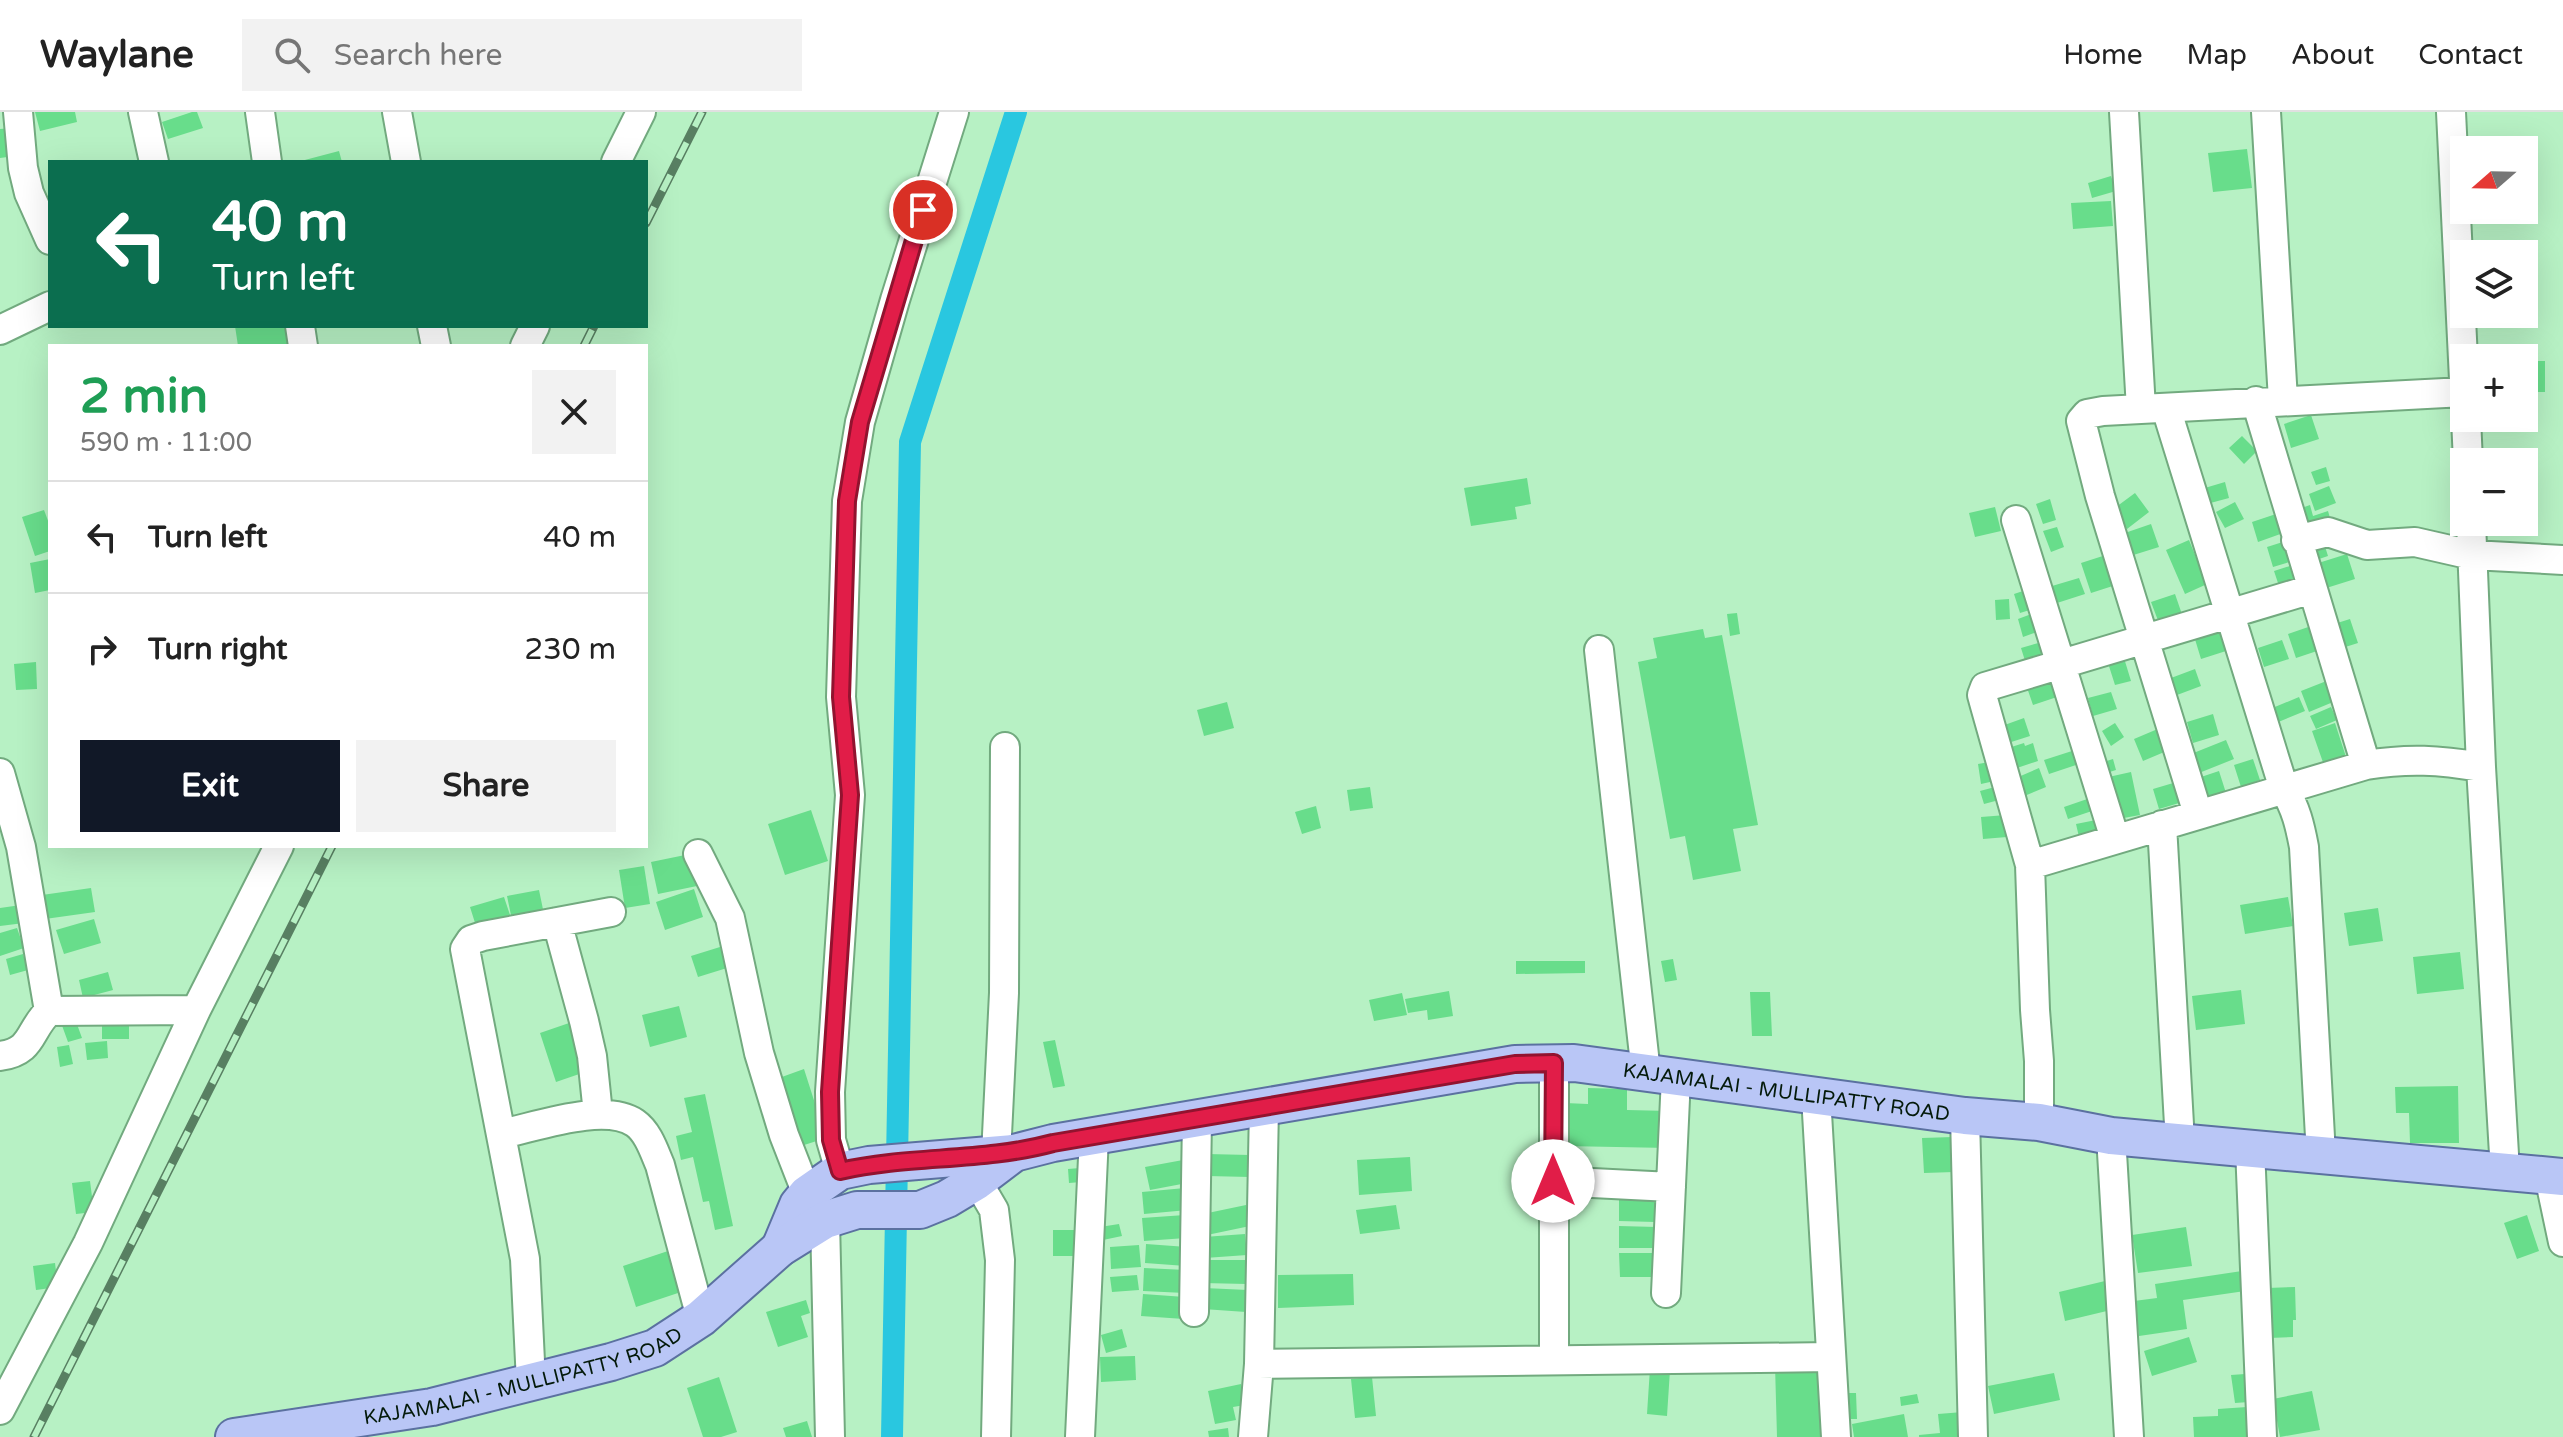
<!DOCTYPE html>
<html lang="en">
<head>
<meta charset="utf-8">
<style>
	:root { --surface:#fff; --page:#f2f2f2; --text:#222; --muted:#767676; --line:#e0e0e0; --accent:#111827 }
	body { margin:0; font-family:"Varela Round",sans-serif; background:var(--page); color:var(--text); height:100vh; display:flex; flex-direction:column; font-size:30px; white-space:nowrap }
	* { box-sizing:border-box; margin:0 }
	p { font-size:26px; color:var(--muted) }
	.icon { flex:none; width:44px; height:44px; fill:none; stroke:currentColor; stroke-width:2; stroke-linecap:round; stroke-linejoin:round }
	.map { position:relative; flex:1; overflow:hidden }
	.sheet { position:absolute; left:48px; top:232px; width:600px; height:504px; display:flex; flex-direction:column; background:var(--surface); border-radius:0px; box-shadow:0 8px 32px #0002 }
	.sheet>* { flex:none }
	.hud { position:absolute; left:48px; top:48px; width:600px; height:168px; border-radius:0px; box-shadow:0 8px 32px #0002; background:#0b6e4f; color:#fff; overflow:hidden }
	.needle { width:52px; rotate:250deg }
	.fabs { position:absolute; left:2450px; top:24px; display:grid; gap:16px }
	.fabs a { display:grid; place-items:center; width:88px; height:88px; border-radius:0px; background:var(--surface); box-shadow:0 8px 32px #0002; font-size:40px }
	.pin { position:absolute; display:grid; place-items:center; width:68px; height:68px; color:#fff; margin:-34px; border:4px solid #fff; border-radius:50%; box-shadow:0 2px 8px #0007 }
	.me { position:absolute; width:88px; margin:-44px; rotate:0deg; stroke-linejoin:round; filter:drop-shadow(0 0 6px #0008) }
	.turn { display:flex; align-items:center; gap:28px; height:168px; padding:0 32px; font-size:36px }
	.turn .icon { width:104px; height:104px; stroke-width:2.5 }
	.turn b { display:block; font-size:56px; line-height:68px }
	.round { display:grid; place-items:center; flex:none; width:84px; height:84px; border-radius:0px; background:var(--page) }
	.headline { display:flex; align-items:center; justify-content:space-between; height:136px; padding:0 32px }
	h1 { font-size:48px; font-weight:800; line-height:60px; color:#1e9e55 }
	.action { display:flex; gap:16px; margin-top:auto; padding:16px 32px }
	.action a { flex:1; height:92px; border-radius:0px; background:var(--accent); color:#fff; font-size:32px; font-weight:800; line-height:92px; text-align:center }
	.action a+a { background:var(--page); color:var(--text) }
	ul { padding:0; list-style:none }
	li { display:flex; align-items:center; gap:24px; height:112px; padding:0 32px; border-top:2px solid var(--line) }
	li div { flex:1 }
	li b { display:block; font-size:30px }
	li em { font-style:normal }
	header { display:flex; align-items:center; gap:48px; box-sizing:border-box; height:112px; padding:0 40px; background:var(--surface); border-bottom:2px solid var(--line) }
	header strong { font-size:38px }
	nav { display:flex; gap:44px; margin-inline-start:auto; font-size:28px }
	.search { width:560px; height:72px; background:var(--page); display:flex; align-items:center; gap:20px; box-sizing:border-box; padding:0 28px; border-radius:0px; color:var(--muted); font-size:30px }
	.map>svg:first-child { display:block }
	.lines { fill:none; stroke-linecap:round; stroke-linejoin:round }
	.canal { stroke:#29c7e0; stroke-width:22 }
	.building { fill:#68dd8b }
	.minor-casing { stroke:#72aa7f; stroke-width:32 }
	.major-casing { stroke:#5b71a0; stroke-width:40 }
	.minor { stroke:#fff; stroke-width:28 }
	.major { stroke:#b9c6f6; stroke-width:36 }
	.rail-casing { stroke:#587f62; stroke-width:9 }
	.rail { stroke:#b7f1c4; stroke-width:6; stroke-dasharray:18; stroke-linecap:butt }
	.route-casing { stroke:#92132f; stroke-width:20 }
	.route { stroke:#e11d48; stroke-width:14 }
	.labels { text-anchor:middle; stroke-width:6; stroke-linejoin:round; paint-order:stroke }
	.street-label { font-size:20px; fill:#041a0a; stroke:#b7f1c4 }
</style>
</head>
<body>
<header>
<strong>Waylane</strong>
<div class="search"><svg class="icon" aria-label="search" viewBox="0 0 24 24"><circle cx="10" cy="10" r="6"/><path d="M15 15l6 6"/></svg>Search here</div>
<nav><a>Home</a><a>Map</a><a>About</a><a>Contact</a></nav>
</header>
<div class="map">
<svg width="2563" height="1325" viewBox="0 0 2563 1325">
	<rect width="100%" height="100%" fill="#b7f1c4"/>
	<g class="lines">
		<path class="canal" d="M892 1325 910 330 1016 0"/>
	</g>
	<path class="building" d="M35 0H75L77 10 40 19Z
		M192 0H197L203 16 168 27 162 10Z
		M13 16 15 44 0 46V17Z
		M2247 37 2252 76 2213 80 2208 41Z
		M339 39 342 50H301V49Z
		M2111 64 2116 79 2092 86 2088 71Z
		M2111 89 2113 114 2073 117 2071 91Z
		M235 214H286L289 234H238Z
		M2524 249H2545V280H2524Z
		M2311 303 2319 327 2291 336 2284 312Z
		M2242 324 2257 339 2244 352 2229 336Z
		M2326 355 2330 369 2316 373 2311 360Z
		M1527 366 1531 392 1515 395 1517 407 1471 414 1464 376Z
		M2225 370 2229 386 2203 393 2198 378Z
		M2329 374 2336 391 2315 399 2309 382Z
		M2135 381 2149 400 2127 417 2112 398Z
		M2050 387 2056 408 2043 412 2036 392Z
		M2235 390 2244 407 2225 416 2216 400Z
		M2310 393 2313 404 2328 399 2332 413 2301 423 2293 399Z
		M1995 395 2001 419 1975 425 1969 401Z
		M44 398 50 414V439L35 444 22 405Z
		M2279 401 2286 420 2258 430 2252 410Z
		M2151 412 2159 435 2127 445 2119 423Z
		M2057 415 2064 435 2051 440 2043 419Z
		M2322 425 2328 444 2313 449 2307 430Z
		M2189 428 2198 450 2207 446 2216 468 2185 482 2166 438Z
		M2286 429 2293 449 2273 455 2267 435Z
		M2109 442 2119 472 2091 481 2081 451Z
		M2347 442 2355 467 2320 478 2312 453Z
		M50 447V478L35 481 30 451Z
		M2299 451 2305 472 2281 480 2274 459Z
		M2079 466 2085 482 2057 491 2052 474Z
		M2026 478 2033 497 2020 501 2014 482Z
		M2175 482 2185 511 2162 519 2151 490Z
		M2009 487 2010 507 1996 508 1995 488Z
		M1737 501 1740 522 1730 524 1727 502Z
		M2034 501 2040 519 2023 525 2018 507Z
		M2350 507 2358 531 2339 537 2331 513Z
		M2314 513 2323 537 2296 546 2288 522Z
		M2219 516 2226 539 2201 547 2194 524Z
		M1703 517 1705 526 1722 523 1758 713 1733 717 1741 759 1693 768 1685 724 1670 727 1638 550 1657 546 1653 526Z
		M2282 528 2289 547 2264 555 2258 536Z
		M2042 530 2048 549 2027 555 2021 536Z
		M2124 546 2131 569 2115 573 2108 551Z
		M36 550 37 577 16 578 14 552Z
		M2195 557 2201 574 2177 583 2171 566Z
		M2048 559 2057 585 2033 593 2024 567Z
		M2329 568 2338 588 2309 600 2301 579Z
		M2111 580 2117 597 2093 604 2088 586Z
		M2299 585 2305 599 2276 611 2270 597Z
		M1227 590 1234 616 1204 624 1197 598Z
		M2331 595 2337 608 2316 617 2310 604Z
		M2213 602 2219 623 2193 631 2187 610Z
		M2024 606 2030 624 2005 632 1999 615Z
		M2115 611 2124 625 2111 634 2102 619Z
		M2335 611 2347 648 2325 656 2312 619Z
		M2160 616 2169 638 2143 649 2134 627Z
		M2226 628 2234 647 2199 661 2191 642Z
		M2024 631 2025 634 2033 631 2038 649 2011 658 2005 637Z
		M2072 639 2076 653 2049 662 2044 648Z
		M2113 647 2116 658 2100 663 2097 652Z
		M2253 647 2260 668 2241 675 2234 653Z
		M1995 649 1999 668 1981 672 1978 652Z
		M2039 656 2046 675 2017 687 2009 669Z
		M2219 659 2226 681 2202 689 2195 667Z
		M2131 660 2140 703 2113 708 2104 666Z
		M2180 669 2186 689 2159 697 2153 677Z
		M1370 675 1373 696 1350 699 1347 678Z
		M1995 675 1999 688 1984 692 1980 679Z
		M2093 685 2098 697 2068 707 2064 695Z
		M1316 694 1321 716 1302 722 1295 700Z
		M811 698 828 749 785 763 768 712Z
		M2006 703 2007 725 1983 727 1981 705Z
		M2096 708 2099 720 2079 725 2076 712Z
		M690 742 697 774 658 782 651 750Z
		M644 754 650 792 625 796 619 758Z
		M91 776 95 800 45 807 42 783Z
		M694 777 703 805 665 818 656 790Z
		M539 778 545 807 513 813 507 784Z
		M504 785 510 803 476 814 470 795Z
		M2288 785 2293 814 2245 822 2240 793Z
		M21 793 24 811 0 814V796Z
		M2378 796 2383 829 2349 834 2344 801Z
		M94 807 101 831 64 842 56 818Z
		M17 816 24 836 0 844V821Z
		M720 835 727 856 698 865 691 844Z
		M2460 840 2464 877 2417 882 2413 845Z
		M23 842 28 858 10 863 6 847Z
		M1673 847 1677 868 1665 870 1661 849Z
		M1516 849H1585V861L1516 862Z
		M108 860 113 878 83 886 79 868Z
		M2241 878 2245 912 2196 918 2192 884Z
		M1449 879 1453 904 1428 908 1427 898 1408 901 1405 887Z
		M1750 880H1770L1772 924H1752Z
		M1402 881 1407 903 1374 909 1369 888Z
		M679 894 687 925 650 935 642 903Z
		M74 904 82 926 68 930 60 908Z
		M572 910 588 959 556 970 540 921Z
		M102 911H129V927H102Z
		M1055 928 1065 974 1053 976 1043 930Z
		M107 929 108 946 87 948 85 931Z
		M69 933 73 952 60 955 57 935Z
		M804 957 826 1026 801 1034 779 966Z
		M2458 974 2459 1031H2410L2409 1001H2396L2395 975Z
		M1588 976 1627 977V998L1670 999 1669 1036 1564 1034 1565 991 1588 992Z
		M705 982 733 1114 715 1118 709 1089 703 1090 693 1045 681 1048 676 1024 692 1020 684 986Z
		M1953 1025 1954 1060 1924 1061 1922 1026Z
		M1207 1042 1250 1043V1065L1207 1064Z
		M1410 1045 1412 1079 1359 1083 1357 1048Z
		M1183 1048 1187 1071 1150 1078 1145 1055Z
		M1080 1056 1081 1070 1069 1071 1068 1057Z
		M90 1069 94 1100 76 1102 72 1071Z
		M1185 1076 1188 1098 1144 1102 1142 1080Z
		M1619 1086H1656L1655 1110 1619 1109Z
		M1246 1093 1250 1114 1207 1123 1203 1102Z
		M1396 1093 1400 1117 1360 1122 1356 1098Z
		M1185 1103 1186 1126 1144 1129 1142 1106Z
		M2527 1103 2539 1139 2517 1147 2504 1111Z
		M1119 1112 1122 1124 1103 1128 1100 1115Z
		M1619 1114 1657 1115V1136H1619Z
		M2186 1115 2192 1154 2138 1161 2132 1123Z
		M1053 1118H1078V1144H1053Z
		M1245 1122 1247 1143 1205 1146 1204 1125Z
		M1146 1132 1187 1135 1186 1154 1145 1151Z
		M1139 1133 1141 1155 1111 1157 1110 1135Z
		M668 1139 681 1180 636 1195 623 1154Z
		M1619 1141H1656V1165H1620Z
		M1203 1148H1247V1172L1202 1171Z
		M55 1151 58 1175 36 1178 33 1154Z
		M1144 1156 1186 1158 1185 1181 1143 1179Z
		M2242 1159 2245 1179 2183 1188 2187 1217 2139 1224 2134 1189 2157 1186 2155 1172Z
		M1353 1162 1354 1193 1278 1196V1163Z
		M1137 1163 1139 1178 1112 1180 1110 1165Z
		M2105 1169 2111 1198 2065 1209 2059 1180Z
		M2295 1175 2296 1208H2293V1225L2269 1226 2267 1176Z
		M1204 1176 1248 1178 1246 1200 1203 1197Z
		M1143 1182 1185 1185 1184 1207 1141 1204Z
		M806 1188 810 1201 801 1204 808 1225 778 1235 766 1200Z
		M1122 1217 1127 1235 1106 1241 1101 1223Z
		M2189 1225 2197 1250 2152 1264 2144 1239Z
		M1135 1244 1136 1268 1101 1270 1100 1245Z
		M1822 1252 1824 1325H1777L1775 1253Z
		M1650 1256 1670 1258 1667 1304 1647 1302Z
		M2054 1261 2060 1288 1994 1302 1988 1274Z
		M2245 1262 2249 1290 2235 1291 2231 1263Z
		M719 1265 737 1320 721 1325H703L687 1276Z
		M1372 1265 1376 1304 1355 1306 1351 1267Z
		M1241 1272 1245 1293 1233 1295 1236 1308 1215 1312 1208 1279Z
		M2312 1279 2320 1318 2280 1325 2273 1287Z
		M1844 1281H1856L1857 1307H1845Z
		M1917 1282 1919 1291 1901 1294 1900 1285Z
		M2247 1295 2248 1325H2194L2193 1305 2218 1304V1297Z
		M1963 1300 1965 1325H1919V1323L1940 1321 1938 1302Z
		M1904 1302 1908 1325H1854L1852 1312Z
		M807 1309 812 1325H786L783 1316Z
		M1228 1316 1229 1325H1209L1208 1319Z"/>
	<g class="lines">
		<g class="minor-casing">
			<path id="minor" d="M18 0 23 56 29 81 50 128
				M143 0 154 50
				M260 0 267 50
				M397 0 406 50
				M2124 0 2141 297
				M2266 0 2283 288
				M2451 0 2464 268
				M616 50 641 0
				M300 214 303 234
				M432 214 436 234
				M0 218 50 194
				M525 234 535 214
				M2256 289 2366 653
				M2166 296 2284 677C2296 696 2300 714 2304 735L2321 1043
				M2466 306 2468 350
				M2016 408 2115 727
				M2471 410 2481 655 2505 1059
				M2296 428 2328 420 2367 433 2415 430 2472 443 2563 448
				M1599 538 1646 961
				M0 661 21 735 49 899
				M2198 702 2100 384 2081 309 2087 302 2103 299 2464 280
				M2162 713 2180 1030
				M698 742 730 806 759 941 784 1023 807 1082
				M2030 753 2366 653C2409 646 2439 648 2481 655
				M557 810 584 909 592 944 598 1002
				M0 944C34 939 28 919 49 899L196 898
				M1554 951V1248
				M1816 984 1836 1325
				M1965 1004 1973 1325
				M2039 1010V949L2035 898 2030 753 1985 594 1982 583 1985 575 2312 477
				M501 1022C536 1015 604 990 635 1011 648 1020 654 1039 660 1053L701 1206
				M2111 1024 2129 1325
				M2250 1036 2262 1325
				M996 1043 1004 881 1005 635
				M840 1059 831 1028 830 980 850 683 841 585 847 389 860 310 895 188 954 0
				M2549 1064 2563 1130
				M977 1069 994 1098 1000 1148 996 1325
				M1553 1069 1671 1075
				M825 1108 830 1325
				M1666 1181 1676 965
				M1194 1200 1197 1006
				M1259 1252 1831 1245
				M531 1270 525 1147 465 837 471 828 483 824 611 800
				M0 1298 88 1131 196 898 279 734
				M1080 1325 1094 1024
				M1253 1325 1259 1252 1264 995"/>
		</g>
		<g class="major-casing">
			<g id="major">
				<path d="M780 1136 798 1093 807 1082 840 1059 869 1053 1014 1041"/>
				<path id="s1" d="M234 1325 432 1295 611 1250 655 1236 701 1206 780 1136 825 1108 857 1098H920L947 1087 977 1069 1014 1041 1053 1031 1515 952 1574 951 1965 1004 2039 1010 2111 1024 2563 1065"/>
			</g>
		</g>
		<use href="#minor" class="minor"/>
		<use href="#major" class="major"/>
		<g class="rail-casing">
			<path id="rail" d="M646 111 702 0
				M584 234 594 214
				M34 1325 332 734"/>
		</g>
		<use href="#rail" class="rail"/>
	</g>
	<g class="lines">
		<g class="route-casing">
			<path id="route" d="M923 98 860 310 847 389 841 585 850 683 830 980 831 1028 840 1059C910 1043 983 1050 1053 1031L1515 952 1554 951 1553 1069"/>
		</g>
		<use href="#route" class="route"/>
	</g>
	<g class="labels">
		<g class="street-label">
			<text dy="7" stroke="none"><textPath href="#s1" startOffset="1634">KAJAMALAI - MULLIPATTY ROAD</textPath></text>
			<text dy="7" stroke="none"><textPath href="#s1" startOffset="296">KAJAMALAI - MULLIPATTY ROAD</textPath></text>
		</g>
	</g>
</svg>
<div class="fabs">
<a><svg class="needle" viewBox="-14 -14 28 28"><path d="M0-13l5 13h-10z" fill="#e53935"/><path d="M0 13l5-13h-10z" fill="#767676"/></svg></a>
<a><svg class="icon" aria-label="layers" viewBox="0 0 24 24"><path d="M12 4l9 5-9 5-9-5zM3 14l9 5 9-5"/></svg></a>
<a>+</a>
<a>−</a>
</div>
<div class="pin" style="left:923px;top:98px;background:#d93025"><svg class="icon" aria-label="arrive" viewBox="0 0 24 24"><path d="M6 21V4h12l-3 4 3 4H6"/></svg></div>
<svg class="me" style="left:1553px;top:1069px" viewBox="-20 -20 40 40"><circle r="19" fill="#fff"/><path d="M0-13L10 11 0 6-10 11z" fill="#e11d48"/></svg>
<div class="hud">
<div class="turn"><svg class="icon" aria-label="left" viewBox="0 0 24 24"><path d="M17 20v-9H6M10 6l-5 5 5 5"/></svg><div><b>40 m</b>Turn left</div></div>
</div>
<section class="sheet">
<div class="headline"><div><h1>2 min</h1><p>590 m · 11:00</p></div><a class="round"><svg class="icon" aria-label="close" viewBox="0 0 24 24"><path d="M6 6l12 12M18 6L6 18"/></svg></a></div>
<ul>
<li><svg class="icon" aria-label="left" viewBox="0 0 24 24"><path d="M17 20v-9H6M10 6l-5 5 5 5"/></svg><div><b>Turn left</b></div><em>40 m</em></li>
<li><svg class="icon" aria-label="right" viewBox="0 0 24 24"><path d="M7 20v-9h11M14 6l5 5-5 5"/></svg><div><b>Turn right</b></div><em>230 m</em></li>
</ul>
<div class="action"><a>Exit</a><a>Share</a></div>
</section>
</div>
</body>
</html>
